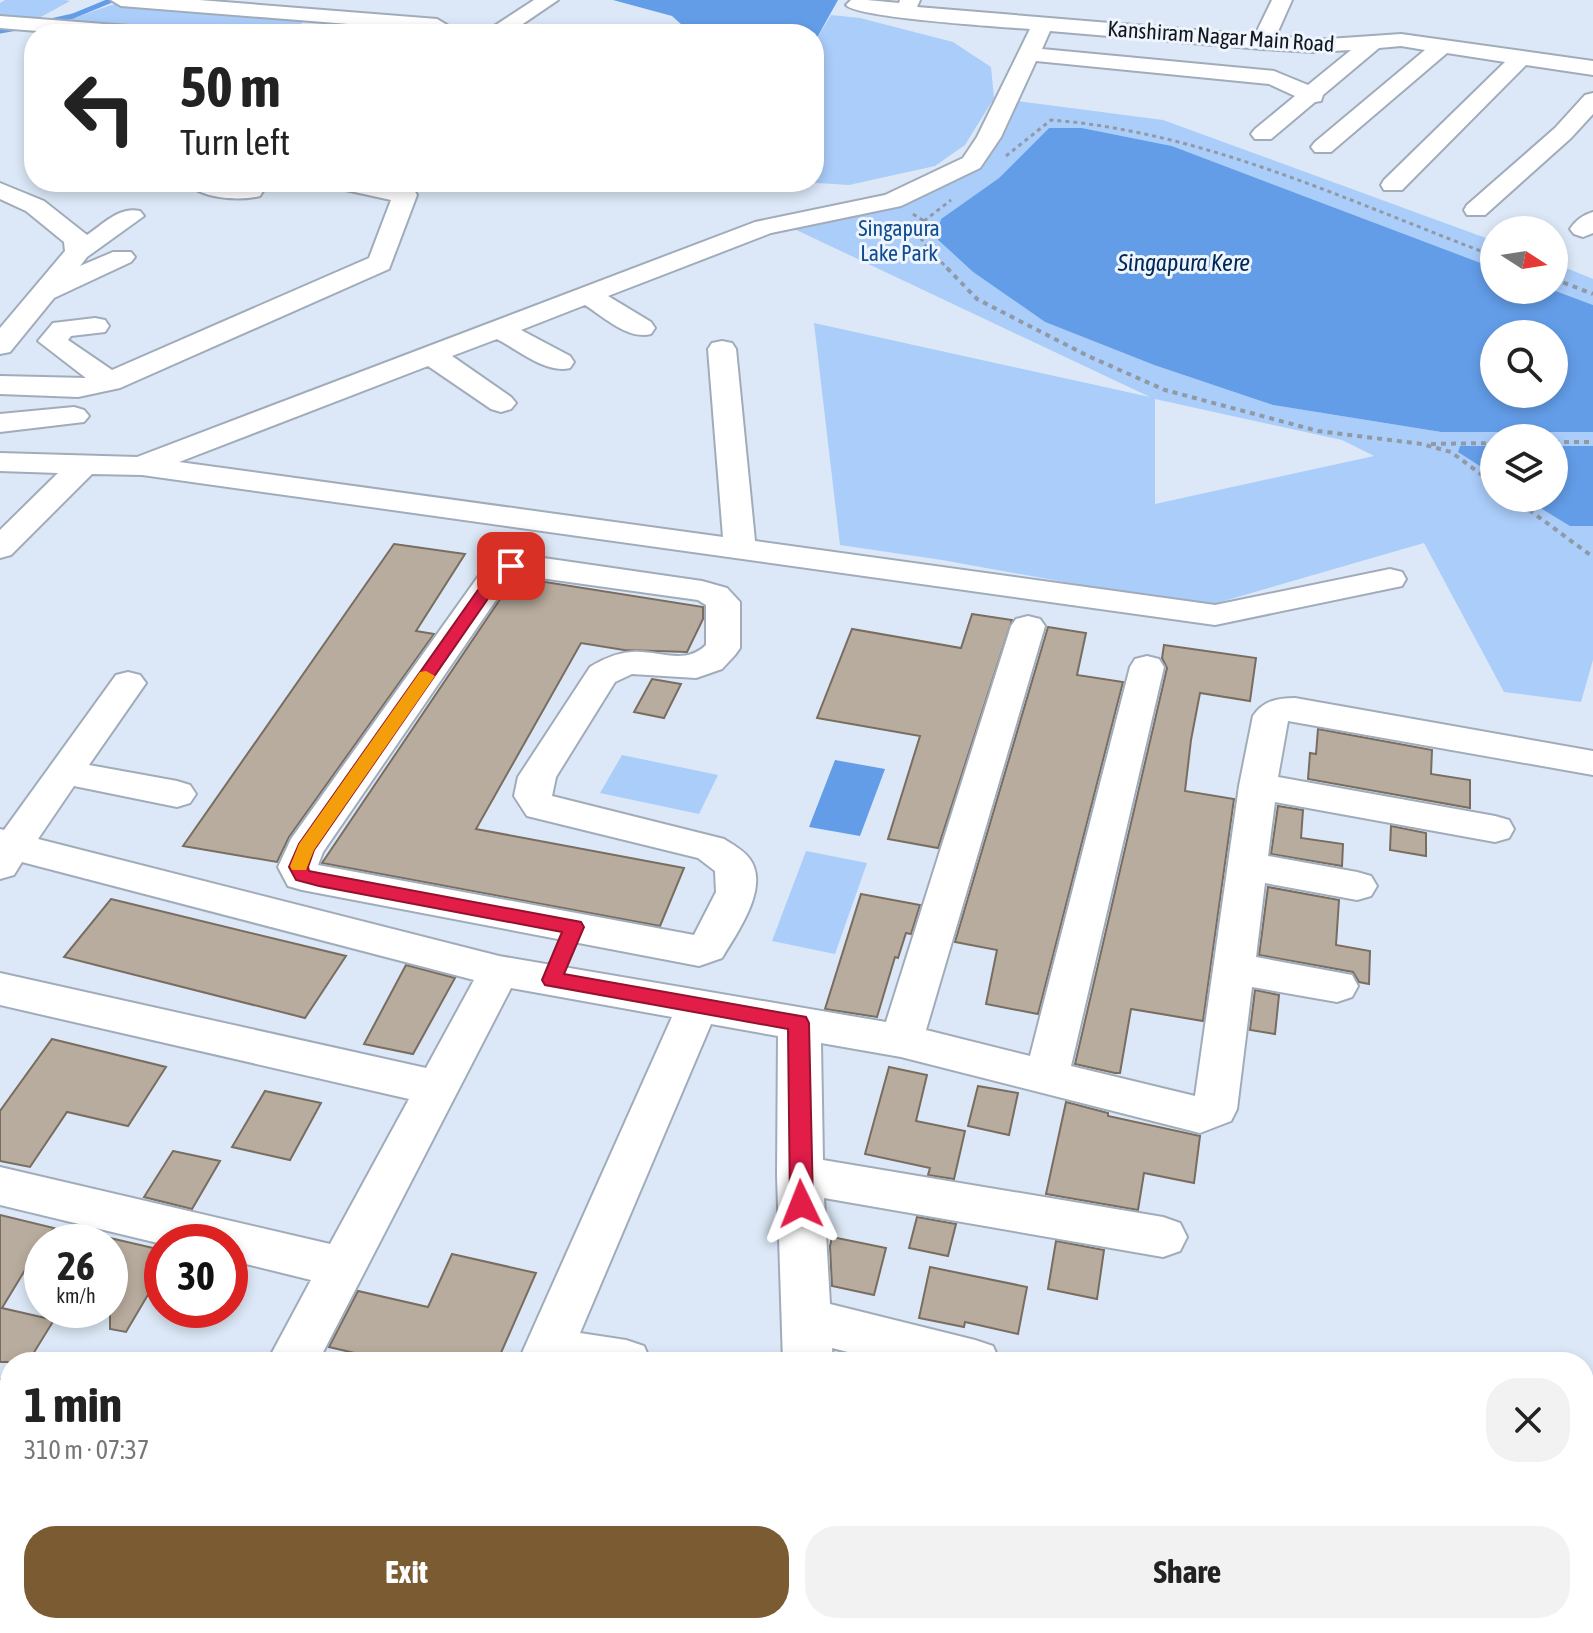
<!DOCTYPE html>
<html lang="en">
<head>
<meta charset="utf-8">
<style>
	:root { --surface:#fff; --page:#f2f2f2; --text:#222; --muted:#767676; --accent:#7b5b31 }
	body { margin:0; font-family:"Asap Condensed",sans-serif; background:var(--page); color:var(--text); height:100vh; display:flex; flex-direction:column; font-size:30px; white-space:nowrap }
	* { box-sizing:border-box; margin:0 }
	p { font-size:26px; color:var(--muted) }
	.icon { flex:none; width:44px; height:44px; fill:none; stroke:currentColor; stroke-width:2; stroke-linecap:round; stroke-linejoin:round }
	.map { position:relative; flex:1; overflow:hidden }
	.side { position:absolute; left:0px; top:1352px; width:1594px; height:282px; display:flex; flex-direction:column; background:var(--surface); border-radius:32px 32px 0 0; box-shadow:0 4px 12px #0003 }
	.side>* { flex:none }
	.top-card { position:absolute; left:24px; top:24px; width:800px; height:168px; border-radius:32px; box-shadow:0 4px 12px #0003; background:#fff; color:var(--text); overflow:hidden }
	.needle { width:52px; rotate:102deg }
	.buttons { position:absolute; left:1480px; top:216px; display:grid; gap:16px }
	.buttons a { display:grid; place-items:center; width:88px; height:88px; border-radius:50%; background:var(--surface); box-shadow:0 4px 12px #0003; font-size:40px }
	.speed { position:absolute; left:24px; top:1224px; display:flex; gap:16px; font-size:40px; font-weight:700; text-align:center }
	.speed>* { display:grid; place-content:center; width:104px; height:104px; border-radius:50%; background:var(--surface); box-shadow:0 4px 12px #0003; line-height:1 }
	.speed small { font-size:20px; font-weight:400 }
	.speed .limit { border:12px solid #d22; background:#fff; color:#111 }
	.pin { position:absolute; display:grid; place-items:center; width:68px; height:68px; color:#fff; margin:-34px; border-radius:16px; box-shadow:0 4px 12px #0006 }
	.me { position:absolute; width:88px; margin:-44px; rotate:358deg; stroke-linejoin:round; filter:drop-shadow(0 0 6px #0008) }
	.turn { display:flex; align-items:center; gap:28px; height:168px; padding:0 24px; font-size:36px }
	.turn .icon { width:104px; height:104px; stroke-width:2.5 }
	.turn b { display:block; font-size:56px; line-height:68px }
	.round { display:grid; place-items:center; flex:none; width:84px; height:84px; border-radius:32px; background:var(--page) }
	.headline { display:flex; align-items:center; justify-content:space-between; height:136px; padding:0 24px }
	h1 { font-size:48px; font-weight:700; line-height:60px }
	.action { display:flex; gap:16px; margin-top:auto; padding:16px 24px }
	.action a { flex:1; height:92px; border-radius:32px; background:var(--accent); color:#fff; font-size:32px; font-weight:700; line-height:92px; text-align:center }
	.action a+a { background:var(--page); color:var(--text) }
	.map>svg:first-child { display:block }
	.green { fill:#abcdfa; fill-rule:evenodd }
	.water { fill:#639de8; fill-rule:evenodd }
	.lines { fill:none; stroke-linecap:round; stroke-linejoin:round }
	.stream { stroke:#639de8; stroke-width:5 }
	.building { fill:#b8ac9e; stroke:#786d60; stroke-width:2 }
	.minor-casing { stroke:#a1acbb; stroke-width:4 }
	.path-far1 { stroke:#9099a4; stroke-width:3; stroke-dasharray:4 4; stroke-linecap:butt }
	.path { stroke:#9099a4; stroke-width:4; stroke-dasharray:5 5; stroke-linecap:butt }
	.minor { fill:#fff; fill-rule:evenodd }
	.route { fill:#e11d48; stroke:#92132f; stroke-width:2 }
	.slow { fill:#f59e0b }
	.labels { text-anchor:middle; stroke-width:6; stroke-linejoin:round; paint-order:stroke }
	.far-street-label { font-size:22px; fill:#13171c; stroke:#eef5fe }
	.far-park-label { font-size:22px; fill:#114c8f; stroke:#eef5fe }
	.far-water-label { font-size:24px; font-style:italic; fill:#002856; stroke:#eef5fe }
</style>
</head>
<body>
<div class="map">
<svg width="1593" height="1633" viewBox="0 0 1593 1633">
	<rect width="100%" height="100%" fill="#dce8f7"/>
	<path class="green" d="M5 0H65L70 1 39 18 0 15V3Z
		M117 3 308 17 291 34H208L68 20Z
		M831 15 860 18 953 42 991 67 994 98 965 145 935 166 849 185 801 182H814V43Z
		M1017 101 1163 120 1494 241V268L1172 146 1082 128H1049L999 178 941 219 936 238 973 272 1045 322 1154 365 1273 405 1441 432H1593V660L1581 702 1504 692 1424 543 1203 607 942 560 840 545 814 323 1150 397 790 227 977 166 1008 127ZM1155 399 1342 440 1374 456 1155 504ZM1494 438H1554V498H1494Z
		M1554 263 1593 279V305L1553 290Z
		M622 755 718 775 699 814 600 793Z
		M806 851 867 863 835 954 772 941Z"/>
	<path class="water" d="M613 0H838L814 43V34H692L672 16Z
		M1049 128H1082L1172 146 1494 268V290H1553L1593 305V432H1441L1273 405 1154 365 1045 322 973 272 936 238 941 219 999 178ZM1494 334H1554V394H1494Z
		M1460 446H1494V475L1458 452Z
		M1554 446H1593V526H1570L1524 498H1554Z
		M835 760 885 769 860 836 809 827Z"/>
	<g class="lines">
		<path class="stream" d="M51 21 73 16 112 0
			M0 31 17 28"/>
	</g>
	<path class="building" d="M394 544 465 554 416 631 434 634 289 837 277 862 183 846Z
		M520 578 703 607V619L687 652 624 650 581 643 476 829 684 868 660 926 322 863 511 583Z
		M972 614 1012 620 938 848 888 839 920 736 817 718 852 629 961 648Z
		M1048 627 1086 633 1077 675 1123 682 1038 1014 986 1004 997 950 955 942Z
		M1164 645 1256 658 1250 701 1200 693 1191 740 1185 791 1234 799 1203 1021 1131 1009 1120 1073H1115L1075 1064 1167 668 1162 658Z
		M652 679 681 684 664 718 634 712Z
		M1318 729 1432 750 1431 774 1470 780V808L1308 779 1310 753 1316 754Z
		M1278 806 1303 810 1301 838 1343 844 1342 866 1271 854Z
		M1391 826 1426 833V856L1390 850Z
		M1268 887 1339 900 1336 945 1370 951 1369 984 1359 982 1353 972 1259 955Z
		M861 894 920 905 911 934 906 933 898 958 895 957 877 1017 825 1009Z
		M111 899 346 956 305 1018 64 957Z
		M406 965 455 978 413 1054 364 1044Z
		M1255 990 1279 995 1275 1034 1250 1030Z
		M52 1039 166 1067 128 1126 67 1112 30 1167 0 1161V1111Z
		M889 1067 927 1075 916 1121 965 1131 954 1179 928 1175 930 1168 865 1154Z
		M978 1086 1018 1093 1009 1135 968 1126Z
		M265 1091 321 1103 290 1160 232 1147Z
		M1066 1102 1108 1113V1116L1200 1136 1194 1183 1144 1173 1138 1210 1046 1194Z
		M173 1151 220 1161 192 1209 144 1197Z
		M0 1215 54 1228 42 1242 2 1308 54 1320 28 1362H0Z
		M917 1217 956 1224 948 1256 909 1248Z
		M832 1237 886 1248 874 1295 832 1286 830 1246Z
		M110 1238 162 1250V1271L126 1332 110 1329Z
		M1056 1241 1104 1250 1097 1299 1048 1289Z
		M452 1254 536 1273 497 1362H393L329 1347 358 1291 428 1307Z
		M930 1267 1027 1287 1018 1334 965 1322 964 1327 919 1318Z"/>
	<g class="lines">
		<g class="minor-casing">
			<path id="minor" d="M111 0H199L437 19 447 25 437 31 121 6Z
				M534 0H558L508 34H482Z
				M867 0 899 3 900 0H920L917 7 1255 35 1272 0H1292L1276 36 1314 40 1401 34 1593 61V75L1526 65 1402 190H1384L1381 185 1384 180 1505 62 1447 53 1331 152H1315L1311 147 1315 142 1425 50 1401 46 1379 48 1323 95 1321 101 1315 102 1271 139H1255L1251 134 1255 129 1295 96 1269 84 1036 61 1001 137 980 168 901 206 771 233 608 296 651 322 655 328 651 334C628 340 604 317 585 305L521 330 570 356 574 362 570 368C546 374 518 350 497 339L452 356 511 397 516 403 511 409 501 412 491 409 428 366 179 462 723 537 708 349 712 343 722 341 732 343 736 349 755 541 1215 605 1390 569 1402 572 1406 579 1402 586 1215 625 142 475 92 474 11 555 0 558V530L58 473 0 471V453L137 457 755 222 885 195 963 158 977 137 1030 29C1003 27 857 18 846 5L851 0ZM1050 31 1262 49 1314 52 1351 50 1308 85 1274 71 1042 49Z
				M0 16 156 28 167 34H74L0 28Z
				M1593 93V114L1571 138 1485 215H1467L1464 210 1467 205 1555 128 1585 95Z
				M187 182 251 184 260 186 263 191 260 196C240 201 200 199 187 182Z
				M329 182H377L414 190 417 195 389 269 120 388 78 397 0 394V376L86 378 38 341 53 323 95 318 105 320 109 326 105 332 71 336 68 340 112 370 369 258 391 200 332 187Z
				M0 183 44 201 87 235C103 224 120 206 140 211L144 216 87 257 80 266 113 252H131L135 257 131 262 54 298 10 352 0 354V328L65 251 64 242 26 211 0 199Z
				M1593 212V233L1583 237 1574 234 1570 229C1576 220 1583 215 1593 212Z
				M74 407 84 410 89 416 84 422 0 432V414Z
				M523 555 702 581 727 588 740 602V648L735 655 722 669 696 678 632 674 615 682 556 777 552 796 724 839C732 844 743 850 749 858 771 886 737 933 722 958L699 966 302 890 288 886 278 867 291 839 485 567 499 559ZM519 575 698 600 706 605V645C685 666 658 650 632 652 616 653 603 659 590 667L518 777 514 796 527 816 698 858 715 871 716 892 694 935 318 865 323 852 509 581Z
				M1028 616 1040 619 1045 626 926 1030 1030 1056 1130 667 1135 659 1147 656 1159 659 1164 667 1071 1066 1195 1096 1239 786 1253 716C1263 701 1277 698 1295 698L1593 751V775L1288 721 1278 777 1495 816 1509 820 1514 829 1509 838 1495 842 1275 802 1268 856 1357 872 1371 876 1377 886 1371 896 1357 900 1265 883 1256 957 1352 975 1358 986 1352 997 1337 1002 1252 987 1237 1109 1231 1121 1200 1133 901 1057 821 1043 823 1160 1163 1217 1180 1223 1187 1237 1180 1251 1163 1257 824 1198 830 1304 975 1340 993 1346 1000 1362H887L832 1348 833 1362H783L777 1175 778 1036 711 1024 580 1333 626 1340 644 1346 651 1362H518L672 1017 511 988 318 1362H267L311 1280 230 1260V1242L162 1244 0 1205V1167L330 1244 409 1099 0 1005V973L426 1068 474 980 22 862 14 875 0 879V829L4 830 116 675 128 672 140 675 146 683 89 765 177 781 190 785 196 794 190 803 177 807 74 786 38 839 499 956 886 1022 1011 626 1016 619Z
				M0 1380 10 1383V1429L0 1426Z
				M124 1624H181L177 1633H120Z
				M410 1624H466L463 1633H407Z
				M789 1624H845V1633H789Z"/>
		</g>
		<path class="path-far1" d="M176 28 247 34
			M1006 156 1051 120C1206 132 1350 202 1494 256
			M913 214 924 221 918 232 924 244 949 270
			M924 221 951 200"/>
		<path class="path" d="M947 268 977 299 1088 356 1165 390 1318 431 1422 444 1451 452 1494 484
			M1554 279 1593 294
			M1554 442H1593
			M1431 444 1494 443
			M1513 498 1593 557"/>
		<use href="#minor" class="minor"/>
	</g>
	<path class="route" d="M511 561 519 566 503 577 314 850 308 867 309 871 319 873 581 922 584 927 564 974 806 1017 809 1023 813 1204 809 1210 801 1213 794 1210 790 1204 788 1029 545 985 542 980 562 932 319 886 296 880 289 867 299 844 492 570Z"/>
	<path class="slow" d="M426 671 435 676 314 850 306 870H292L290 866 299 844 420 672Z"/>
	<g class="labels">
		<g class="far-street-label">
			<text transform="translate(1221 36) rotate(4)" y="8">Kanshiram Nagar Main Road</text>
		</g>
		<g class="far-park-label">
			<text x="899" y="236">Singapura<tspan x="899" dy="25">Lake Park</tspan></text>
		</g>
		<g class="far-water-label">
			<text x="1184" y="271">Singapura Kere</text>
		</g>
	</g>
</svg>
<div class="buttons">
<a><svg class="needle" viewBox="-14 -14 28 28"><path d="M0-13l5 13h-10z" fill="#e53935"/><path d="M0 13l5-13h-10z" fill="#767676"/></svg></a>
<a><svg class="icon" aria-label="search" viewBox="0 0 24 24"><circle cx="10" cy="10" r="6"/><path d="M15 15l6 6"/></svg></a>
<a><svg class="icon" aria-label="layers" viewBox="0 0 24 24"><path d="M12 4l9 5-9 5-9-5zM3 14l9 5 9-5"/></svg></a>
</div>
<div class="speed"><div>26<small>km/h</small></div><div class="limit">30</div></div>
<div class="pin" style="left:511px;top:566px;background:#d93025"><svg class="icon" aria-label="arrive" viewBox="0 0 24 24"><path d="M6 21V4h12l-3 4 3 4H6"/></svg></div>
<svg class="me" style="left:801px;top:1204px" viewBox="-20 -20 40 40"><path d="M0-17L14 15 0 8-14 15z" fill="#e11d48" stroke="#fff" stroke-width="4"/></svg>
<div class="top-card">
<div class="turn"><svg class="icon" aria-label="left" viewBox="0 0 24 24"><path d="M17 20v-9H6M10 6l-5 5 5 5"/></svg><div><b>50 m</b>Turn left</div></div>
</div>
<section class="side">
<div class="headline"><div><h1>1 min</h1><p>310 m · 07:37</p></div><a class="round"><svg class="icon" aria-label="close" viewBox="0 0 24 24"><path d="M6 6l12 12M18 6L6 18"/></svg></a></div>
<div class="action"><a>Exit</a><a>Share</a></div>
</section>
</div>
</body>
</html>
